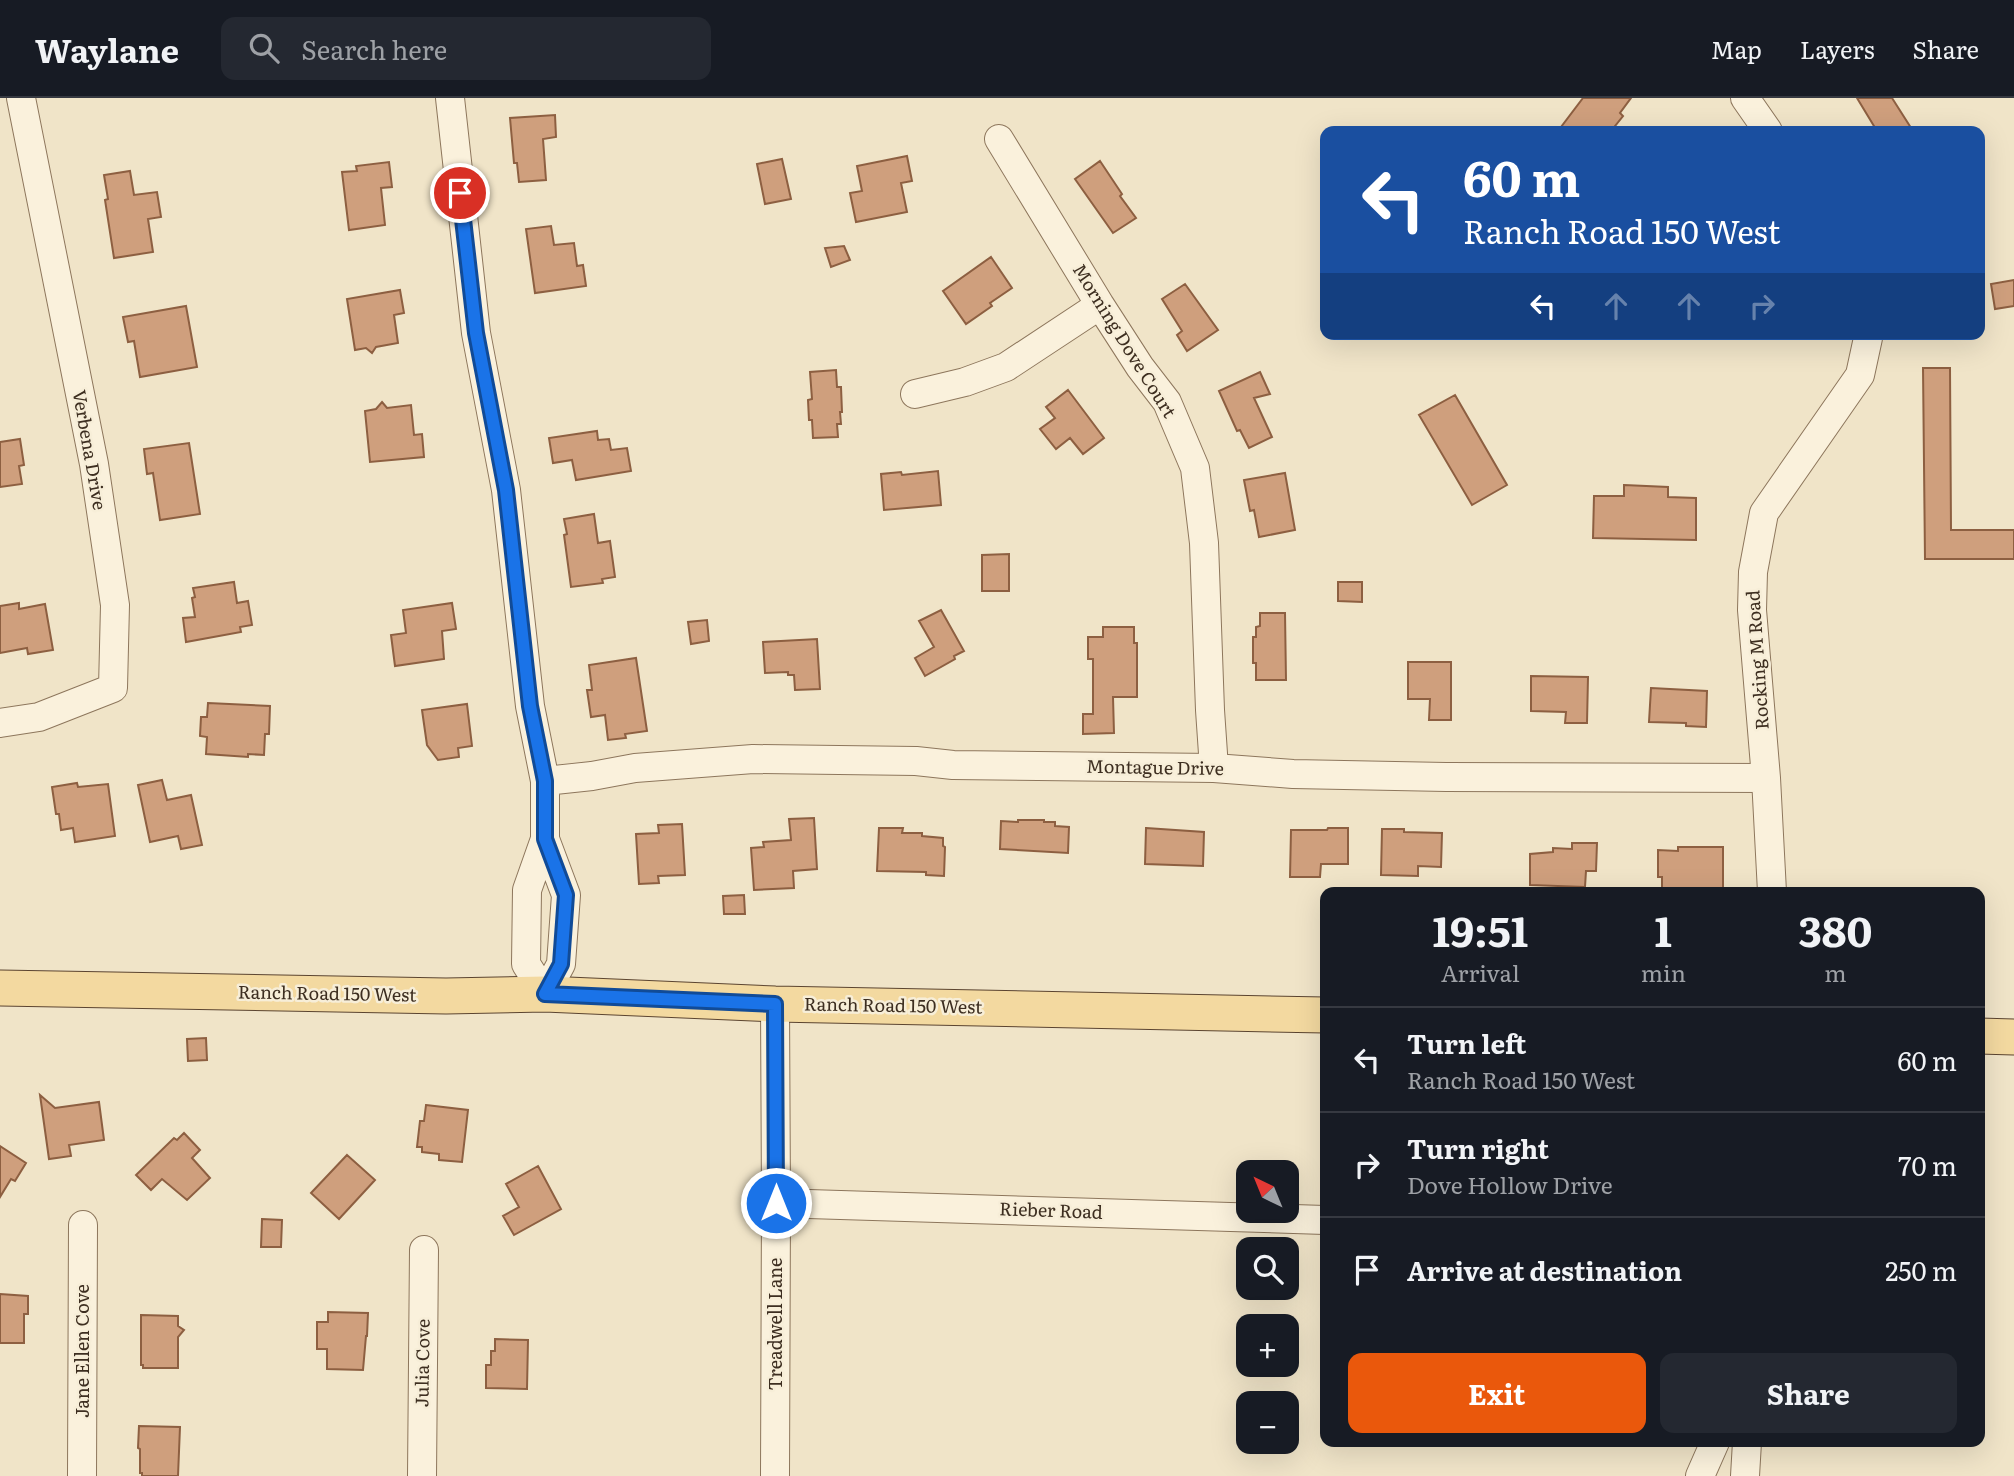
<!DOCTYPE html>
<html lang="en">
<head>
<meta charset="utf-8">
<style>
	:root { --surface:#171b24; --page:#242831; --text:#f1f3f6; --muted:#9ea1a6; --line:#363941; --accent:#ea580c }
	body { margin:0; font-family:Literata,serif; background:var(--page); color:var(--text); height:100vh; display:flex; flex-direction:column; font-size:26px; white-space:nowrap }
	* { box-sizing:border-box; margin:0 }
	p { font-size:23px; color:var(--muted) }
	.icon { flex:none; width:38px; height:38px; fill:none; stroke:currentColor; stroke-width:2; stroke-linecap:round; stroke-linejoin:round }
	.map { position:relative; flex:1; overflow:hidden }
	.sheet { position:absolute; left:1320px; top:789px; width:665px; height:560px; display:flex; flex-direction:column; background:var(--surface); border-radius:14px; box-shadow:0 7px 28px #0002 }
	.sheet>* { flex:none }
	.banner { position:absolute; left:1320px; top:28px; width:665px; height:214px; border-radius:14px; box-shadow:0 7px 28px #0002; background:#1a4fa0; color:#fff; overflow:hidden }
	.needle { width:46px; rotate:317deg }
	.controls { position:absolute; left:1236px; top:1062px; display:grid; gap:14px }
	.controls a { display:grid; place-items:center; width:63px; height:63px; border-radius:14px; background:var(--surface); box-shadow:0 7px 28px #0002; font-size:35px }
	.pin { position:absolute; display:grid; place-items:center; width:60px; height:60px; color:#fff; margin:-30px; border:4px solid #fff; border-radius:50%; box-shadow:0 2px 7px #0007 }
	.me { position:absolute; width:77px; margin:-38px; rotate:0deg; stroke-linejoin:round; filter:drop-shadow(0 0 5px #0008) }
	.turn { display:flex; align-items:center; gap:24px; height:147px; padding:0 28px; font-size:32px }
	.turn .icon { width:91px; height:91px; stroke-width:2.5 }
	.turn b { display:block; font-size:49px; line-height:60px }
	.lanes { display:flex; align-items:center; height:66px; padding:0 28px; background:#0003; justify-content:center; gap:35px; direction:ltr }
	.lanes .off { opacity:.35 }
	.eta { display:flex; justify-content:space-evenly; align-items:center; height:119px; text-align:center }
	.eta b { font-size:42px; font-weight:700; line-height:49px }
	.action { display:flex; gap:14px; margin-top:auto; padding:14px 28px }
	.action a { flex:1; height:80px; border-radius:14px; background:var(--accent); color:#fff; font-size:28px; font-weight:700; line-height:80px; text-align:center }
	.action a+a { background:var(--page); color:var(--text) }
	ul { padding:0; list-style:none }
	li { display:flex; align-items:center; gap:21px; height:105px; padding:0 28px; border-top:2px solid var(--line) }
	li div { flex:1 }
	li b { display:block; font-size:26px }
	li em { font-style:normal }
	header { display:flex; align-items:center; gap:42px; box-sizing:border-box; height:98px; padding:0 35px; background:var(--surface); border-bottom:2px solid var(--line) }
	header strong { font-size:33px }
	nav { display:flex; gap:38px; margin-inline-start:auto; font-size:24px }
	.search { width:490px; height:63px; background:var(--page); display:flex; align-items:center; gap:18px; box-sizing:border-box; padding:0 24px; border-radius:14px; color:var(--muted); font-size:26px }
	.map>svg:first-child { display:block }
	.building { fill:#cf9f7d; stroke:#8d5f41; stroke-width:2 }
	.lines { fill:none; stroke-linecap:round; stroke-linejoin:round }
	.minor-casing { stroke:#8d765c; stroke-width:30 }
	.major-casing { stroke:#5b4430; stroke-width:37 }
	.minor { stroke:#faf1dc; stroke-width:28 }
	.major { stroke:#f3d9a0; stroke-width:35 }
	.route-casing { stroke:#114b97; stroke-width:18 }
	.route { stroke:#1a73e8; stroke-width:12 }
	.labels { text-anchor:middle; stroke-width:5; stroke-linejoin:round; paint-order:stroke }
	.street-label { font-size:18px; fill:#3d2e20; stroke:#f7eed8 }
</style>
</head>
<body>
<header>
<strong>Waylane</strong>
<div class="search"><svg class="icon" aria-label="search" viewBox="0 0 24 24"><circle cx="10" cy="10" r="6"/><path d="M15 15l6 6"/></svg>Search here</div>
<nav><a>Map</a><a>Layers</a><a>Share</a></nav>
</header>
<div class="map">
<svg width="2014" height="1378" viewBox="0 0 2014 1378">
	<rect width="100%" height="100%" fill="#f0e4c8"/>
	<path class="building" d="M1583 0H1631L1620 15 1623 18 1611 33H1558Z
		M1857 0H1892L1913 33H1877Z
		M555 17 556 39 543 41 546 82 519 84 517 65H514L510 20Z
		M907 58 912 83 901 85 907 114 856 124 850 95 862 93 857 68Z
		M782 61 791 101 765 106 757 66Z
		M1100 63 1122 96 1120 98 1136 120 1113 135 1075 81Z
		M389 64 392 89 381 90 385 127 349 132 342 74 357 73 356 68Z
		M130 73 134 97 157 94 161 119 148 121 153 154 114 160 105 102 108 101 104 77Z
		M551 128 554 147 574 145 577 168 583 167 586 188 535 195 526 131Z
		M844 148 850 162 831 169 825 150Z
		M991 159 1012 190 990 205 992 208 966 226 943 193Z
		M2014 182V208L1995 211 1991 186Z
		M1185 186 1218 232 1187 253 1177 237 1182 233 1162 201Z
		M400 192 404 215 394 217 398 245 376 249 372 255 366 250 355 252 347 201Z
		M186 208 197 269 140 279 134 243 128 244 123 219Z
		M1923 270H1950L1951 432H2014V461H1925Z
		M836 272 837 289H841L842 314H840L841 326H837L838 339 813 340 812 322H809L808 302 812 301 810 274Z
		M1260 274 1270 296 1254 300 1272 339 1249 350 1240 332 1237 333 1219 293Z
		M1068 292 1104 340 1083 356 1070 340 1056 351 1040 331 1055 320 1046 309Z
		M1455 297 1507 387 1472 407 1419 317Z
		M382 304 387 310 411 307 414 337 422 336 424 359 370 364 365 313 376 311Z
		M597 333 598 342 609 341 611 352 627 350 631 373 576 382 572 362 553 365 549 340Z
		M20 341 24 367 19 368 22 386 0 389V344Z
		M189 345 200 416 160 422 153 375 147 376 144 351Z
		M938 373 941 407 884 412 881 376 901 374 902 377Z
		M1285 375 1295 432 1259 439 1254 412 1250 413 1244 382Z
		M1624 387 1668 389V399L1696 400V442L1593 440 1594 398H1624Z
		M594 416 598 445 610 443 615 479 602 481 603 485 571 489 564 437 567 436 564 421Z
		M1009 456V493H982V457Z
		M234 484 237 505 248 503 252 527 240 529 241 534 186 544 183 520 195 519 192 500 195 499 193 490Z
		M1338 484H1362V504L1338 503Z
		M19 505V511L45 506 53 552 28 556 27 550 0 555V508Z
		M452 505 456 531 442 533 444 561 395 568 391 537 406 535 403 512Z
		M941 512 964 553 954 558 955 561 925 578 915 560 934 549 919 523Z
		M1260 515H1285L1286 582H1256V565H1253V539H1256V529L1260 528Z
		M707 522 709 543 691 546 688 524Z
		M1103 529H1134V545H1137V599H1113L1114 635 1083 636V616H1093V561H1088V539H1103Z
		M817 541 820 591 795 592 794 577H788V574L765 575 763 544Z
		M636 560 647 633 625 636 626 640 608 642 605 617 591 619 587 592H592L589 567Z
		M1408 564H1451V622H1429L1430 601H1408Z
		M1531 578 1588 579 1587 625H1565L1566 614 1531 613Z
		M1651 590 1707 593 1706 629 1686 628V625L1649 624Z
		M208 605 270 608 269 636H265L264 657 248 656V659L206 656 207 639 200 638 201 619H207Z
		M467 606 472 648 458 650 459 659 438 662 427 647 422 612Z
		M162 682 167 702 191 697 202 747 181 751 178 738 150 744 138 687Z
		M77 685 78 689 108 686 115 738 75 744 73 730 61 732 59 716H56L52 689Z
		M814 720 817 771 793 773 794 790 754 792 751 750 764 749 763 744 791 742 789 721Z
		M1018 722H1044V724H1055V728L1069 729 1068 755 1000 751 1001 723 1018 724Z
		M682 726 685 777 658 778 659 785 639 786 636 736 659 735 658 727Z
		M879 730H903L902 735H922V738L943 740V748L945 749 944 778 926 777V774L877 773Z
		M1146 730 1204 734 1203 768 1145 766Z
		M1328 730H1348V766H1321L1320 779H1290L1291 732H1327Z
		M1382 731H1404V734L1442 735 1441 769 1418 768V778L1381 777Z
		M1572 745H1597L1596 773H1586L1585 789 1530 787V756L1553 754V750L1572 751Z
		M1678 749H1723V794H1662V779H1658V752L1678 753Z
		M744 797 745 816H724L723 798Z
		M206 940 207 962 188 963 187 941Z
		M40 997 55 1010 99 1004 104 1042 69 1047 71 1058 49 1061Z
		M426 1007 468 1012 462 1064 439 1062V1056L422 1054V1049H417L420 1023H424Z
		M184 1035 200 1052 192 1060 210 1080 187 1102 162 1081 151 1092 136 1077 174 1040 177 1042Z
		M0 1048 26 1065 15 1083 11 1081 0 1099Z
		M347 1057 375 1082 339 1121 311 1095Z
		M538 1068 561 1111 514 1137 503 1118 519 1109 506 1086Z
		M262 1121 282 1122 281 1149H261Z
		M0 1196 28 1198V1216H24V1245H0Z
		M328 1214 368 1215 367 1238H366L363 1272 327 1271V1251H317V1224H328Z
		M141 1217 178 1218V1228L184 1232 178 1239V1270H143V1267H141Z
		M495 1241 528 1242 527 1291 486 1290V1267H491V1253H495Z
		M139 1328 180 1329 178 1378H142V1375H140V1351L138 1350Z"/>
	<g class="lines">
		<g class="minor-casing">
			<path id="minor" d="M450 0 476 235 506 392 530 608 545 683V741L566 797 561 866 545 896 526 866 527 792 545 741
				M1745 0 1768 33
				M999 41 1100 207 1140 269 1167 304 1195 370 1204 445 1210 612 1214 670
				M915 296 965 284 1006 269 1100 207
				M0 625 39 619 113 590 115 507 94 366 21 0
				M545 683 592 678 635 670 753 661 916 663 953 667 1214 670 1293 676 1446 679 1766 680
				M1772 794 1766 680 1752 512 1753 474 1764 415 1860 277 1868 240 1867 236
				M775 906 776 1105 775 1378
				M776 1105 1325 1122
				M82 1378 83 1127
				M422 1378 424 1152
				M1700 1378 1715 1344
				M1745 1378 1747 1344"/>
		</g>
		<g class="major-casing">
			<path id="major" d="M0 890 446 898 545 896 775 906 1325 917
				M1979 938 2014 939"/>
		</g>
		<use href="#minor" class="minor"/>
		<use href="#major" class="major"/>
	</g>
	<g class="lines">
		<g class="route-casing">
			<path id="route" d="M460 95 476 235 506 392 530 608 545 683V741L566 797 561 866 545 896 775 906 776 1105"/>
		</g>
		<use href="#route" class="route"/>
	</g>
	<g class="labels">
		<g class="street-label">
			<text transform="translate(1124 243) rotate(58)" y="6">Morning Dove Court</text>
			<text transform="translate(89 352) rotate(80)" y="6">Verbena Drive</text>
			<text transform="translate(1758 562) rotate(-94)" y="6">Rocking M Road</text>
			<text transform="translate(1155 670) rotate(1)" y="6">Montague Drive</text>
			<text transform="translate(327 896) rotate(1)" y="6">Ranch Road 150 West</text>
			<text transform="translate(893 908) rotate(1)" y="6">Ranch Road 150 West</text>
			<text transform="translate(1051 1113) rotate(2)" y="6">Rieber Road</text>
			<text transform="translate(776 1226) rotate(-90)" y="6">Treadwell Lane</text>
			<text transform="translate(83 1253) rotate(-90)" y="6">Jane Ellen Cove</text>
			<text transform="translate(423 1265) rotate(-89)" y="6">Julia Cove</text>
		</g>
	</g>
</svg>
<div class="controls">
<a><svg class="needle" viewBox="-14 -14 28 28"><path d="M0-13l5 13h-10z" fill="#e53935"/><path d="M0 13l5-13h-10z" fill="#9ea1a6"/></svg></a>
<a><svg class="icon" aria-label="search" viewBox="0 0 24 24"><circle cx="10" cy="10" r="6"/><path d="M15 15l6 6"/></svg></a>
<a>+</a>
<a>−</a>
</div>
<div class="pin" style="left:460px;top:95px;background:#d93025"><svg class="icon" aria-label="arrive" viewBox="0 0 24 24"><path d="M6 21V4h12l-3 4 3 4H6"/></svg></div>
<svg class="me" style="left:776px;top:1105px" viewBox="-20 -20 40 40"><circle r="17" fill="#1a73e8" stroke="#fff" stroke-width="3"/><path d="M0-11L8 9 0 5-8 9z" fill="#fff"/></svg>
<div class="banner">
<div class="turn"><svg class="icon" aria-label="left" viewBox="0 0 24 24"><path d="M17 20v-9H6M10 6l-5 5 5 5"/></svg><div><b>60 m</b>Ranch Road 150 West</div></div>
<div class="lanes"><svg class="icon" aria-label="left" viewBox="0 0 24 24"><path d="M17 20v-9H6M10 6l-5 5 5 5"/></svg><svg class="icon off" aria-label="ahead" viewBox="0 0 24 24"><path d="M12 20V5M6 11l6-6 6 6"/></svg><svg class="icon off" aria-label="ahead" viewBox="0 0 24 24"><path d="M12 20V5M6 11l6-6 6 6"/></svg><svg class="icon off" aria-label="right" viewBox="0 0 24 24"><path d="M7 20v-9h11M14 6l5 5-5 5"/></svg></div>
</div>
<section class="sheet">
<div class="eta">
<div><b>19:51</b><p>Arrival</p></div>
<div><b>1</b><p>min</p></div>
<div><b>380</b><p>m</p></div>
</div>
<ul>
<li><svg class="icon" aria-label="left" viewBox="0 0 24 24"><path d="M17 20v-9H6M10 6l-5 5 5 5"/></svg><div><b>Turn left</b><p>Ranch Road 150 West</p></div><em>60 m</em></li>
<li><svg class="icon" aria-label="right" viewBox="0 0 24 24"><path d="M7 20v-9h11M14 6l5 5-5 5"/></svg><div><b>Turn right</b><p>Dove Hollow Drive</p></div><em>70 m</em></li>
<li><svg class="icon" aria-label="arrive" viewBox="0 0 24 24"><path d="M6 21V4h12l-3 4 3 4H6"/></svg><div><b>Arrive at destination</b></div><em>250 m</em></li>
</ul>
<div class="action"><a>Exit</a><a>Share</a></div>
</section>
</div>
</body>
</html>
